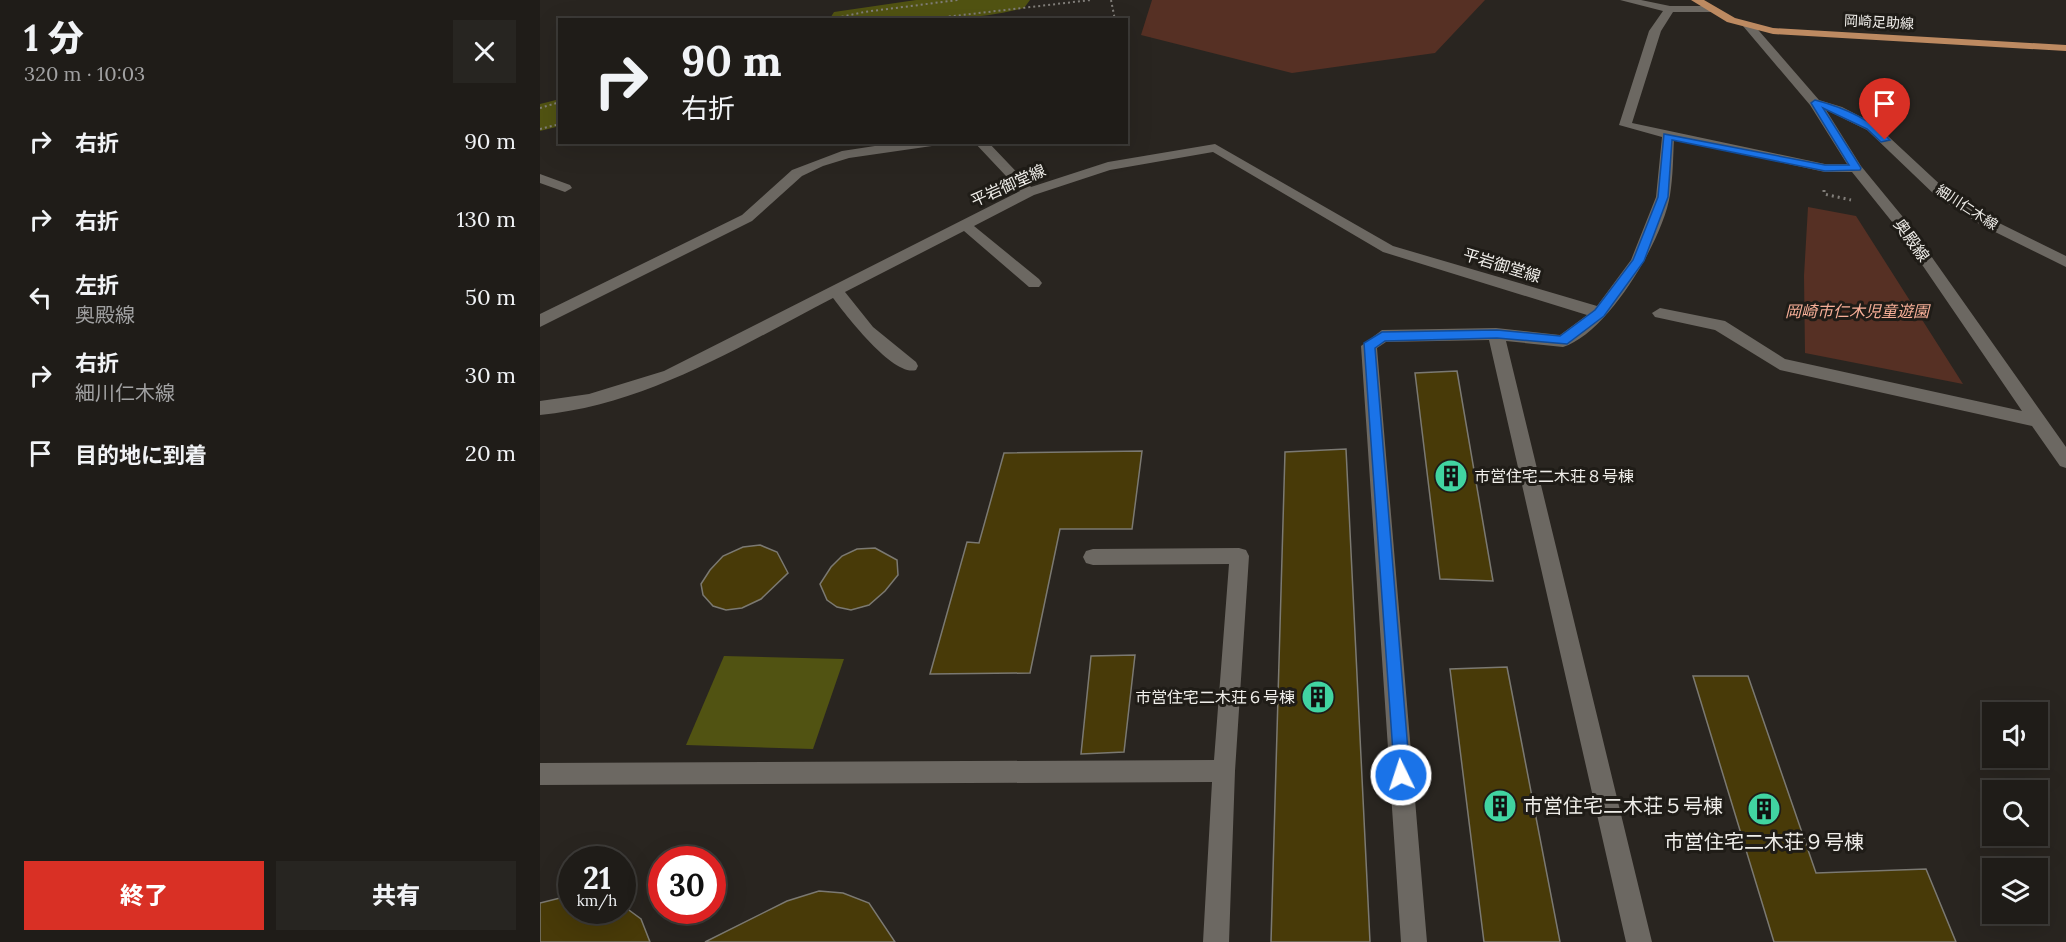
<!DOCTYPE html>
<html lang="ja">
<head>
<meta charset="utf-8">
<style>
	:root { --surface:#1f1c18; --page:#272521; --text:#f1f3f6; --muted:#a1a1a2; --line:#3c3a37; --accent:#d93025 }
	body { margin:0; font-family:Lora,"Noto Sans JP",serif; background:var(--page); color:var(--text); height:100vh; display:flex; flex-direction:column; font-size:22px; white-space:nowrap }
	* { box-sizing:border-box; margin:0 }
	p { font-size:20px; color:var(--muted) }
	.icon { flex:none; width:33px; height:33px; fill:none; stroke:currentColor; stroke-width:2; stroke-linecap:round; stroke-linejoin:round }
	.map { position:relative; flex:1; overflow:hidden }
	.details { display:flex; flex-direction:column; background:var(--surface); width:540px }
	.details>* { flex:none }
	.hud { position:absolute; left:18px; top:18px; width:570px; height:126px; border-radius:0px; box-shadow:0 6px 24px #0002,0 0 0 2px var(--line); background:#1f1c18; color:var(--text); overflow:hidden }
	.buttons { position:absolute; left:1442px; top:702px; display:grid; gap:12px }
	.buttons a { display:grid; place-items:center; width:66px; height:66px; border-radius:0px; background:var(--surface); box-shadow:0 6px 24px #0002,0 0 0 2px var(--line); font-size:30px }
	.speed { position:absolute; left:18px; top:846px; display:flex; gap:12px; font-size:30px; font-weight:700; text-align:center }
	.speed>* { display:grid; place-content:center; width:78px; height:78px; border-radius:50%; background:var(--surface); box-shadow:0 6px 24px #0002,0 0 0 2px var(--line); line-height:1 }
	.speed small { font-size:15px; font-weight:400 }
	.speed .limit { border:9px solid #d22; background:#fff; color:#111 }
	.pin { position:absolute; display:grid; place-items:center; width:51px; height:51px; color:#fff; margin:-62px -26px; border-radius:50% 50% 50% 0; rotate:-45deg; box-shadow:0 0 6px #0007 }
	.pin .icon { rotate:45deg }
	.me { position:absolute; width:66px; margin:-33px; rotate:356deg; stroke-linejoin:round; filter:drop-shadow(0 0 4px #0008) }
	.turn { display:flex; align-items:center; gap:21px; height:126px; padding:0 24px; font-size:27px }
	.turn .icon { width:78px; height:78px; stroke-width:2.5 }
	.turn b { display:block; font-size:42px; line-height:51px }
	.round { display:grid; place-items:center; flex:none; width:63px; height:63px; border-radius:0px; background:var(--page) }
	.headline { display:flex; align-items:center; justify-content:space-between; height:102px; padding:0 24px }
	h1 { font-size:36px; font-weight:800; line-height:45px }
	.cta { display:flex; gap:12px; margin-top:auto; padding:12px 24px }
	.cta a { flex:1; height:69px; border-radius:0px; background:var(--accent); color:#fff; font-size:24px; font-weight:800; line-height:69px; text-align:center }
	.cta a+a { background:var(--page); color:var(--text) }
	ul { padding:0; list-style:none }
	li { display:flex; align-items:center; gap:18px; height:78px; padding:0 24px }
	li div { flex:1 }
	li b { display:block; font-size:22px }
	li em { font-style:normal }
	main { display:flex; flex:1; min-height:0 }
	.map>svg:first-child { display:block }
	.green { fill:#563024 }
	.water { fill:#515312 }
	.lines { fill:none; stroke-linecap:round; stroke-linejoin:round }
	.river { fill:#515312; fill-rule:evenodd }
	.building { fill:#483a08; stroke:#7b7972; stroke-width:1.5 }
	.path-far1 { stroke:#817e79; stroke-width:2; stroke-dasharray:2 3; stroke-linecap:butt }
	.path { stroke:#817e79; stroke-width:3; stroke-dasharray:2 4; stroke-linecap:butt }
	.minor { fill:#6c6862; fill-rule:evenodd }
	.major { fill:#bd8a61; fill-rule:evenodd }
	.route { fill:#1a73e8; stroke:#114b97; stroke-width:1.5 }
	.labels { text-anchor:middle; stroke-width:6; stroke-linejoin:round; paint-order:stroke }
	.far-street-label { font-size:14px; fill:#efede9; stroke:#1f1c17 }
	.street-label { font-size:16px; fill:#efede9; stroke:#1f1c17 }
	.park-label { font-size:16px; font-style:italic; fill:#f7af98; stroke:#1f1c17 }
	.poi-label { font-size:16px; fill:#efede9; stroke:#1f1c17; text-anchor:start }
	.near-poi-label { font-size:20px; fill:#efede9; stroke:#1f1c17; text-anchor:start }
</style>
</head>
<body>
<main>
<section class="details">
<div class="headline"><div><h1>1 分</h1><p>320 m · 10:03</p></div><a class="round"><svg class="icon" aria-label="close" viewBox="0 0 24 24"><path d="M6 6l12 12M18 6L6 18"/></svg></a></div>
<ul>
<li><svg class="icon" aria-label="right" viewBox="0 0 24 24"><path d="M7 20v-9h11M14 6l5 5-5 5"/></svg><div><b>右折</b></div><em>90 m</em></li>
<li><svg class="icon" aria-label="right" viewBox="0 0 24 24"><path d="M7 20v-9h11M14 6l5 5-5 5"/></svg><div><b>右折</b></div><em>130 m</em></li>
<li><svg class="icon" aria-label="left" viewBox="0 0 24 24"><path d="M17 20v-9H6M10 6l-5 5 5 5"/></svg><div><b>左折</b><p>奥殿線</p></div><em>50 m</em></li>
<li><svg class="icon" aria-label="right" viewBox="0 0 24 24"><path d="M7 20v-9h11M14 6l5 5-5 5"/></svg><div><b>右折</b><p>細川仁木線</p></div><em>30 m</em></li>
<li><svg class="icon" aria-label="arrive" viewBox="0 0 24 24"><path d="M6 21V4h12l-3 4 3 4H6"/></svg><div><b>目的地に到着</b></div><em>20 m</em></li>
</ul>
<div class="cta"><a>終了</a><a>共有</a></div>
</section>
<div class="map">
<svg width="1526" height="942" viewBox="0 0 1526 942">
	<rect width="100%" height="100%" fill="#292520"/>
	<path class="green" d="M612 0H945L895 53 752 73 601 35Z
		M1268 207 1316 216 1423 384 1265 353 1264 276Z"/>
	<path class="water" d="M184 656 304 659 273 749 146 745Z"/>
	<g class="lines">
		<path class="river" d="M376 0H490L484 8C421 24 354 20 289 20L294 12Z
			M20 99V126L0 131V104Z"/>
	</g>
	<path class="building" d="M917 371 953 581 900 579 875 373Z
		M806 449 830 942H731L745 452Z
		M602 451 592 529H520L490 673 390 674 427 542 439 543 464 453Z
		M220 545 237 552 248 573 221 599 202 608 186 610 173 606 163 595 161 584 170 570 183 556 203 547Z
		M335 548 357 560 358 575 345 591 329 605 311 610 297 607 287 600 280 584 291 567 302 556 317 549Z
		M595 655 584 752 541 754 551 656Z
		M967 667 1020 942H944L910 669Z
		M1153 676H1208L1276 873 1386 869 1416 942H1234Z
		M279 891 303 893 329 903 355 942H165L247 901Z
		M32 895V910H82V905L101 919 110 942H0V903Z"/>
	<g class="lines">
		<path class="path-far1" d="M571 0 575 20
			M287 20 324 12 418 0
			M379 20 551 0
			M0 108 20 102
			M0 129 20 124"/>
		<path class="path" d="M1284 190V194L1311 200"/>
		<path class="minor" d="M1080 0H1101L1130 6H1172L1177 9 1172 12H1133L1121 31 1092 123 1285 164H1307L1270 105 1203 26 1213 24 1279 100 1302 107 1335 124 1406 190 1451 219 1526 256V267L1441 225 1396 196 1327 130 1286 110 1321 166 1367 222 1526 447V468L1520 466 1492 426 1240 370 1175 330 1115 317 1112 313 1120 308 1185 321 1245 359 1482 411 1357 228 1312 172H1285L1134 139C1133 158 1133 177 1130 195 1123 240 1068 333 1023 347L966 341 1112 942H1086L949 340 846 342 837 348 887 942H861L821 346 842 330 956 328 1020 335 1047 315 843 252 673 152 570 170 494 195 434 226 499 279 502 283 499 287H489L424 231 305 292 333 327 376 362 378 366 376 370C353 377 306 315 293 298 200 346 107 405 0 415V401L49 394 124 371 480 191 434 142H448L491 187 568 162 675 144 853 246 1057 306 1091 260 1116 197 1122 137 1079 125 1109 31 1123 11Z
			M361 142H398L392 146 309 158 283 166 262 176 212 221 0 327V314L202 215 252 170 302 151Z
			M0 174 30 185 32 188 25 192 0 183Z
			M699 548 706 550 709 556 695 771 689 942H663L672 782 0 785V763L674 760 689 564 553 565 546 563 543 557 546 551 553 549Z"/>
		<path class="major" d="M1151 0H1164L1195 18 1233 28 1526 45V51L1233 34 1187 22Z"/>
	</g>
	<path class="route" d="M1275 100C1302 107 1331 119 1350 140L1341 142 1327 129 1283 108 1321 168 1320 170 1285 171 1132 140 1128 197 1104 261 1064 316 1027 344 957 338 845 341 835 348 870 775 867 781 861 784 855 781 824 343 842 332 957 330 1020 336 1055 310 1093 260 1118 197 1124 134 1285 165H1309L1271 103Z"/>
	<defs>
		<g id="building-disc" transform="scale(1.725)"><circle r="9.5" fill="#41d4a1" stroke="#1f1c17"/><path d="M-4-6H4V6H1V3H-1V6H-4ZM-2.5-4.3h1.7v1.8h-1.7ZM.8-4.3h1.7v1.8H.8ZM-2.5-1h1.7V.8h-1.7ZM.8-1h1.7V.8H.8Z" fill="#111"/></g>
	</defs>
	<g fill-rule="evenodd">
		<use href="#building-disc" x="911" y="476"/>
		<use href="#building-disc" x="778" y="697"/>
		<use href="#building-disc" x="960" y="806"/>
		<use href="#building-disc" x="1224" y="809"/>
	</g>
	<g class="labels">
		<g class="far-street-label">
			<text transform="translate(1339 22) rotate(3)" y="5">岡崎足助線</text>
			<text transform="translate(1427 207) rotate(33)" y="5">細川仁木線</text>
		</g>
		<g class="street-label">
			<text transform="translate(468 185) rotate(-24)" y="6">平岩御堂線</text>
			<text transform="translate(1372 240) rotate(54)" y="6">奥殿線</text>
			<text transform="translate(962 265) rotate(17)" y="6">平岩御堂線</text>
		</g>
		<g class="park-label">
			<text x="1317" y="317">岡崎市仁木児童遊園</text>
		</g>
		<g class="poi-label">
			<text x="934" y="482">市営住宅二木荘８号棟</text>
			<text x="755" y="703" text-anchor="end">市営住宅二木荘６号棟</text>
		</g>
		<g class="near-poi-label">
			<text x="983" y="813">市営住宅二木荘５号棟</text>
			<text x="1224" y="849" text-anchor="middle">市営住宅二木荘９号棟</text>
		</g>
	</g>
</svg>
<div class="buttons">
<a><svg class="icon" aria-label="sound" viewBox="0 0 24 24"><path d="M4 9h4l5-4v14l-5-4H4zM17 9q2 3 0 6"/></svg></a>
<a><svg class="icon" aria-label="search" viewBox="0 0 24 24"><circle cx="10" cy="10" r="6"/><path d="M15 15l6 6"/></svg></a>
<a><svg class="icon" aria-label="layers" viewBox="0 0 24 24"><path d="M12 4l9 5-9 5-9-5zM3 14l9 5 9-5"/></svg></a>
</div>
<div class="speed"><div>21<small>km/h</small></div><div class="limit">30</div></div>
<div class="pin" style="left:1345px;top:140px;background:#d93025"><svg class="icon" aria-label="arrive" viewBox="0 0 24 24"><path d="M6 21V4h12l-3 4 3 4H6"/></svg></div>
<svg class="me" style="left:861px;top:775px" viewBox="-20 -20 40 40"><circle r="17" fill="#1a73e8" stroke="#fff" stroke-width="3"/><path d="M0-11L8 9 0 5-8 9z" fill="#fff"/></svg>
<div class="hud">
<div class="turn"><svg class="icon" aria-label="right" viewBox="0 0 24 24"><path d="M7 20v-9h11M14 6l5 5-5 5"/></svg><div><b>90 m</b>右折</div></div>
</div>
</div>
</main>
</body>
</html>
